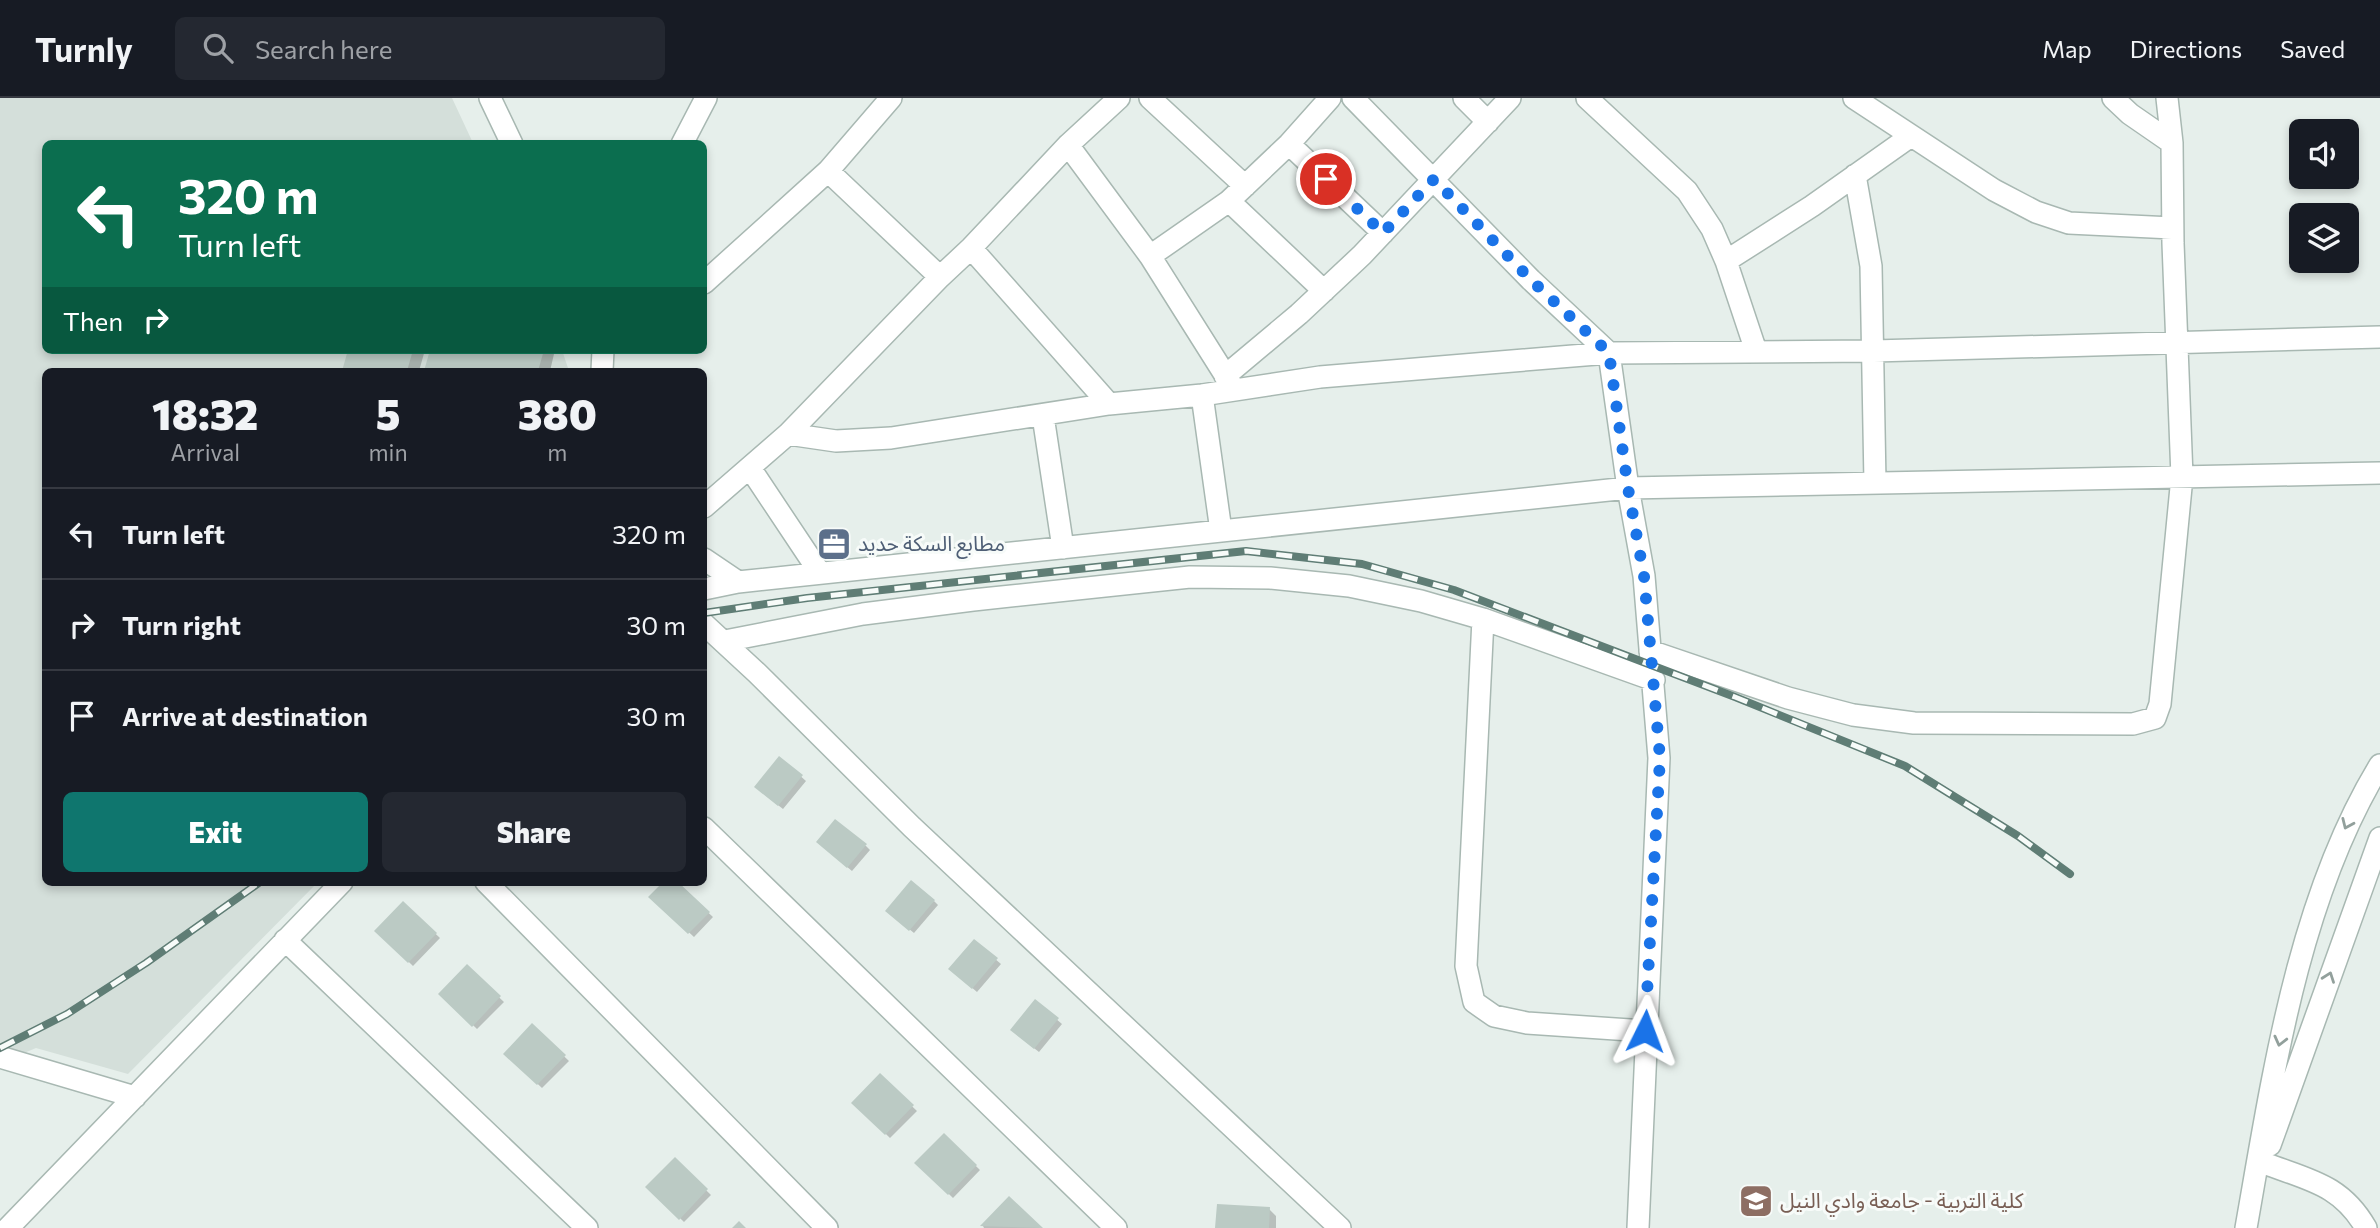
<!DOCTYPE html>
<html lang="en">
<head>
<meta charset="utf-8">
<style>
	:root { --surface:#171b24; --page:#242831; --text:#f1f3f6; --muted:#9ea1a6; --line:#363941; --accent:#0f766e }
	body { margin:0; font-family:Commissioner,"Noto Sans Arabic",sans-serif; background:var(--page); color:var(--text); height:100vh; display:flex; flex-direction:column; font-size:26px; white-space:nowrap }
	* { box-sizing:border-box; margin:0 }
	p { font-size:23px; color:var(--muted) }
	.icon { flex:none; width:38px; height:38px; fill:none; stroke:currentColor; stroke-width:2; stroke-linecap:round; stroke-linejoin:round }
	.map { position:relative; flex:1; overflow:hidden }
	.drawer { position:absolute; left:42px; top:270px; width:665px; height:518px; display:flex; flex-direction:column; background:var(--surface); border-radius:10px; box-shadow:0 4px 10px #0003 }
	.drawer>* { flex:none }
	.top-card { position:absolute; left:42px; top:42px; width:665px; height:214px; border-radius:10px; box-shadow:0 4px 10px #0003; background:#0b6e4f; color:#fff; overflow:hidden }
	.fabs { position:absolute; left:2289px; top:21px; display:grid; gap:14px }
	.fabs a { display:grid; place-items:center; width:70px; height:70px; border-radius:10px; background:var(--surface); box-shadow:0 4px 10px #0003; font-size:35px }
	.pin { position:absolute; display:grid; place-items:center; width:60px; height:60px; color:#fff; margin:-30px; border:4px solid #fff; border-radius:50%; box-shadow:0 2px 7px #0007 }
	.me { position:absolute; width:77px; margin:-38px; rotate:3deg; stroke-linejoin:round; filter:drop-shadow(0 0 5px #0008) }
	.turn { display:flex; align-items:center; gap:24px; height:147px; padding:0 21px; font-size:32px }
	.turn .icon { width:91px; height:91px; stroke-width:2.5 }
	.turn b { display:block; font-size:49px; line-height:60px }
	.then { display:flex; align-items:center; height:66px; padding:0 21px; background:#0003; gap:14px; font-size:26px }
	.eta { display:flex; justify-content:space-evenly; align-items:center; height:119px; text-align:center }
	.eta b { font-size:42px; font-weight:800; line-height:49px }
	.cta { display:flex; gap:14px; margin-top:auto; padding:14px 21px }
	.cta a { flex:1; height:80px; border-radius:10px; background:var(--accent); color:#fff; font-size:28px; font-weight:800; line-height:80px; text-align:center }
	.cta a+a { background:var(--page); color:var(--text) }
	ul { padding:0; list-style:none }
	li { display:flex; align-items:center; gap:21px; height:91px; padding:0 21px; border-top:2px solid var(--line) }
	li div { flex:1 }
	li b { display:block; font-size:26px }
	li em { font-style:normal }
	header { display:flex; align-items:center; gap:42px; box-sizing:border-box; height:98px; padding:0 35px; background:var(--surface); border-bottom:2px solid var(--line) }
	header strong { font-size:33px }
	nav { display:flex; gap:38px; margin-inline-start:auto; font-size:24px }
	.search { width:490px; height:63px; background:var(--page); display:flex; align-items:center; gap:18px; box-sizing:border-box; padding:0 24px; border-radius:10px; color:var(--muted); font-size:26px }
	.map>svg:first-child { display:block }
	.built { fill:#d4dfda }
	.shadow { fill:#0003 }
	.building { fill:#bbcac4 }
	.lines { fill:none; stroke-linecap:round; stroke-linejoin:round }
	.minor-casing { stroke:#a8b8b2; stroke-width:24 }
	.minor { stroke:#fff; stroke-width:21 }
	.rail-casing { stroke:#5f7d75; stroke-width:8 }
	.rail { stroke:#f7fbf9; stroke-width:5; stroke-dasharray:16; stroke-linecap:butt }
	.oneway { stroke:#92a09c }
	.route { stroke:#1a73e8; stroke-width:12; stroke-dasharray:0 21.6 }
	.labels { text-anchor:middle; stroke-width:6; stroke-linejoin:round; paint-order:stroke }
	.service-label { font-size:21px; fill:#4e5e75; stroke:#f7fbf9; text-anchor:start }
	.education-label { font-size:21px; fill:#785e54; stroke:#f7fbf9; text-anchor:start }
</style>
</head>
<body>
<header>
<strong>Turnly</strong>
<div class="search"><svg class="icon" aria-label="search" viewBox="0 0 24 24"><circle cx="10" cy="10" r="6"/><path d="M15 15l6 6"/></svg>Search here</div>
<nav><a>Map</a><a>Directions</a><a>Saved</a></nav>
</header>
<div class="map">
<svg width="2380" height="1130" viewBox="0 0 2380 1130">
	<rect width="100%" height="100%" fill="#e6efeb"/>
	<path class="built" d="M0 0H452L473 45 46 46V252H562L569 273H46V784H318L128 976 36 950 0 965Z"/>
	<path class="shadow" d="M350 252H425L419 273H344Z
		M432 252H550L554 256 550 273H426Z
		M780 660 806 683 783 711 760 693Z
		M822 748H866L870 752 852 773Z
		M665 784H675L713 819 694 839 651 799Z
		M934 803 938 807 914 835 892 817Z
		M403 805 440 840 413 868 377 833Z
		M974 843 1001 866 977 894 955 875Z
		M467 869 504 904 477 931 441 896Z
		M1035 903 1062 926 1039 954 1016 936Z
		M532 928 569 963 542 990 506 956Z
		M880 978 917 1013 890 1040 854 1005Z
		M944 1037 980 1072 953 1100 917 1065Z
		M675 1062 711 1097 684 1124 648 1089Z
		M1009 1100 1040 1130H984L983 1128Z
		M1269 1111 1276 1118V1130H1218Z"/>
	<path class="building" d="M348 252H413L407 273H342Z
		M430 252H544L538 273H424Z
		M779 658 803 677 778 708 754 689Z
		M835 721 867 746 847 770 816 744Z
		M911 782 935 802 909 833 885 813Z
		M663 784H678L710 814 688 836 648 799Z
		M403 803 437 835 408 865 374 833Z
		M974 841 998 860 972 891 948 871Z
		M467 866 501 898 472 929 438 896Z
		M1035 901 1059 920 1034 951 1010 932Z
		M532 925 566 957 537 987 503 956Z
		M880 975 914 1007 885 1037 851 1005Z
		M944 1035 977 1067 948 1097 914 1065Z
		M675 1059 708 1091 679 1122 645 1089Z
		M1009 1098 1043 1130 980 1128Z
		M1217 1106 1270 1109 1269 1130H1215Z
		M739 1123 746 1130H732Z"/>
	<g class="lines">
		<g class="minor-casing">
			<path id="minor" d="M490 0 512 46
				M1150 0 1245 88
				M1353 0 1531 182 1609 255 1628 390 1644 478 1659 660 1638 1130
				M1464 0 1488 24
				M1587 0 1687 93 1712 131 1726 163 1756 253
				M1854 0 1994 92 2036 114 2069 125 2172 130
				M2113 0 2130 16 2172 45
				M682 46 706 0
				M1289 46 1383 135
				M1068 47 1150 158 1232 288
				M828 73 940 179
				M1855 77 1871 168 1875 385
				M1229 103 1324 193
				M971 150 1109 306
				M1150 158 1229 103 1289 46 1330 0
				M1726 163 1812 108 1911 38
				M704 185 828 73 891 0
				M602 273 603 252
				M1225 278 1299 216 1362 157 1510 0
				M1202 297 1221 433
				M1043 318 1063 450
				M788 336 836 343 891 340 1109 306 1202 297 1320 279 1609 255 1874 253 2380 239
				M750 370 820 475
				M704 409 788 336 940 179 971 150 1068 47 1119 0
				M704 461 738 484
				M704 491 738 484 1628 390 2380 375
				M1483 521 1466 868 1474 904 1494 918 1527 925 1645 933
				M704 526 757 575 912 729 1340 1130
				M725 543 863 516 973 502 1190 479 1270 480 1349 488 1421 503 1483 521 1654 582
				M1650 553 1788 600 1853 617 1914 625 2133 626 2155 620 2160 606 2182 379 2173 145 2172 45 2167 0
				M704 730 1116 1130
				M486 784 827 1130
				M285 842 587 1130
				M0 959 135 999
				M2270 1047 2380 740
				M2264 1065C2308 1082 2341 1086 2366 1130
				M8 1130 342 784
				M2246 1130C2273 977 2298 801 2380 667"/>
		</g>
		<use href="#minor" class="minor"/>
		<g class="rail-casing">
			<path id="rail" d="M704 515 807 500 1246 453 1362 466 1454 492 1735 599 1905 668 2018 738 2070 776
				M0 950 67 916 146 865 260 784"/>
		</g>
		<use href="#rail" class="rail"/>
	</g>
	<defs><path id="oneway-chevron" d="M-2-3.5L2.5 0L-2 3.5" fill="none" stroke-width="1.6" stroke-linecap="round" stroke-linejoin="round" transform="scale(1.75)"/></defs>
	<g class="oneway">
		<use href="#oneway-chevron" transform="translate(2347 726) rotate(114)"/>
		<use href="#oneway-chevron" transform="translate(2329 879) rotate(-70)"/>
		<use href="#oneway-chevron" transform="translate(2280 943) rotate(104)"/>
	</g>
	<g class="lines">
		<path class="route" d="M1326 81 1383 135 1434 81 1531 182 1609 255 1628 390 1644 478 1660 660 1645 933"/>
	</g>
	<defs>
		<g id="office-square" transform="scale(1.75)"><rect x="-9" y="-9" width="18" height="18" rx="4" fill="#5c6f8a" stroke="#f7fbf9"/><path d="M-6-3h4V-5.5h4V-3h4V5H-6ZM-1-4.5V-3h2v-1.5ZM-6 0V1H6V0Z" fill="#fff"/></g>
		<g id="university-square" transform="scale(1.75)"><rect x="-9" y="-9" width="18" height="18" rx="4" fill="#8d6e63" stroke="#f7fbf9"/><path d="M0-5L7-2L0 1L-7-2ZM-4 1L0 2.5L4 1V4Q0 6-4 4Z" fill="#fff"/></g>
	</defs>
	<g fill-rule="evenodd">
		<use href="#office-square" x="834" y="446"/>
		<use href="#university-square" x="1756" y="1103"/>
	</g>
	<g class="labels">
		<g class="service-label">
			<text x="858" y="453">مطابع السكة حديد</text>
		</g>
		<g class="education-label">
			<text x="1780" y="1110">كلية التربية - جامعة وادي النيل</text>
		</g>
	</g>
</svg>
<div class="fabs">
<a><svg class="icon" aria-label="sound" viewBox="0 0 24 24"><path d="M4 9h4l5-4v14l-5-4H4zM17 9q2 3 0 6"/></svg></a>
<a><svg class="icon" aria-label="layers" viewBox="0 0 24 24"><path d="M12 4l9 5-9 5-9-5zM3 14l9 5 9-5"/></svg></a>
</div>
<div class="pin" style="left:1326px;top:81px;background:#d93025"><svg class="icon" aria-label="arrive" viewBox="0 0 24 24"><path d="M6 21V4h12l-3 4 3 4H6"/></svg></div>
<svg class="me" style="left:1645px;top:933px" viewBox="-20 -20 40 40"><path d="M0-17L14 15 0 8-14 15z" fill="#1a73e8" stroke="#fff" stroke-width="4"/></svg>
<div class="top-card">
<div class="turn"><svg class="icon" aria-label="left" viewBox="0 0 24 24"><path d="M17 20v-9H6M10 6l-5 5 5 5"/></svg><div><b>320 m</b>Turn left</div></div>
<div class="then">Then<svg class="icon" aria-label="right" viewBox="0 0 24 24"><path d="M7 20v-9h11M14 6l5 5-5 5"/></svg></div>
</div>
<section class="drawer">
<div class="eta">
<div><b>18:32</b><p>Arrival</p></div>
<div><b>5</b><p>min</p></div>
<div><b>380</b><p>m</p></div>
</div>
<ul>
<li><svg class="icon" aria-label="left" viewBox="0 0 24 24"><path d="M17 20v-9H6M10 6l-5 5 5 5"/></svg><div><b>Turn left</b></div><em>320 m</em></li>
<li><svg class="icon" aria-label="right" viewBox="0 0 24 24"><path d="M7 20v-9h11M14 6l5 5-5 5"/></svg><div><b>Turn right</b></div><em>30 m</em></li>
<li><svg class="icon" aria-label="arrive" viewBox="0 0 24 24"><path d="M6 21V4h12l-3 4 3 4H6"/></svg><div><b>Arrive at destination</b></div><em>30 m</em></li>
</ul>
<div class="cta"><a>Exit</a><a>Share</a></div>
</section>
</div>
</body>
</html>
